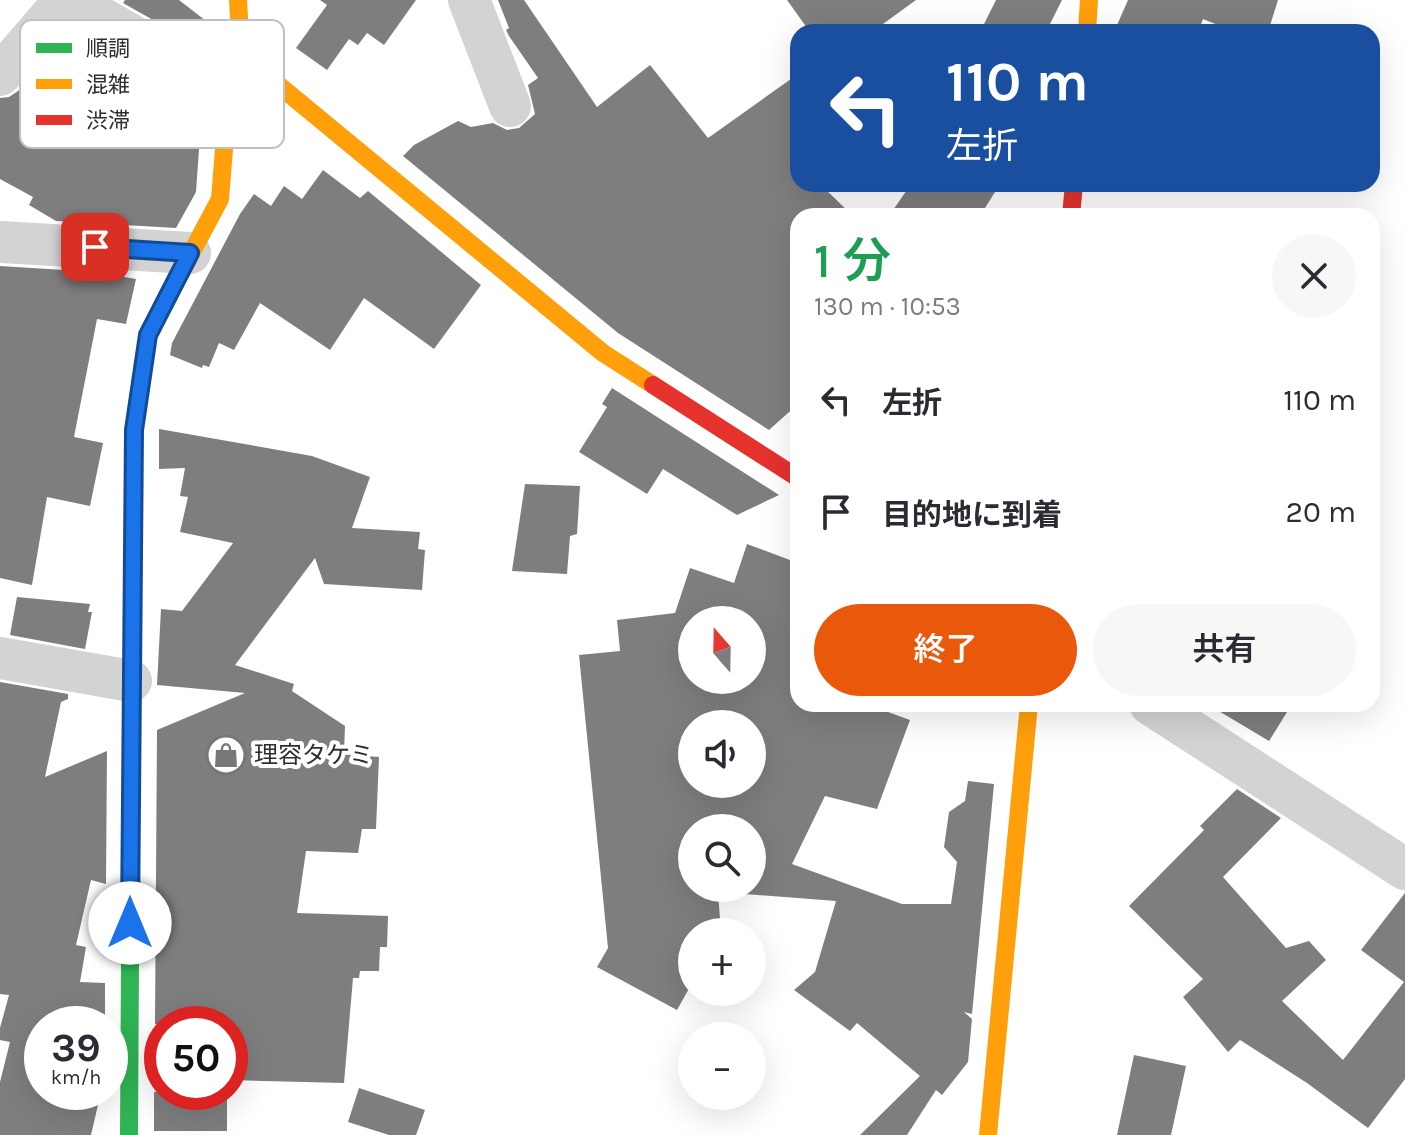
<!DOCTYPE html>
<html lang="ja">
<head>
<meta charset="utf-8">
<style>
	:root { --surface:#fff; --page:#f7f7f7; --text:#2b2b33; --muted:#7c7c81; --accent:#ea580c }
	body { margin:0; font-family:Karla,"Noto Sans JP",sans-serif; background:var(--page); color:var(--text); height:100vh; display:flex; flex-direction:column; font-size:30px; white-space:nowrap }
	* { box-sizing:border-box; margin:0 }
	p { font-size:26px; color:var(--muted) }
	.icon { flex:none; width:44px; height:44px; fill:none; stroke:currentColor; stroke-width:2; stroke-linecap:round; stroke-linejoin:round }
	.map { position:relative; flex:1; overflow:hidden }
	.side { position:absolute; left:790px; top:208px; width:590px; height:504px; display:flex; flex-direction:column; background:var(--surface); border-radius:24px; box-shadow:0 8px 32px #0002 }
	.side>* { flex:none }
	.guide { position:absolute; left:790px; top:24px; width:590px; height:168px; border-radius:24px; box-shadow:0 8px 32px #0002; background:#1a4fa0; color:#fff; overflow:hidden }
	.needle { width:52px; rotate:340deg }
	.controls { position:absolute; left:678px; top:606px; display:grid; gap:16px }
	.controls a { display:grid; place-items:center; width:88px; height:88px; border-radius:50%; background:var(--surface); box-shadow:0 8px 32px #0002; font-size:40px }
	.speed { position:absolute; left:24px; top:1006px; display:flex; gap:16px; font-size:40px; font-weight:700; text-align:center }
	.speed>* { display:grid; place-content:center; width:104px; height:104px; border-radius:50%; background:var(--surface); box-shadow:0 8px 32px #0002; line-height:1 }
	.speed small { font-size:20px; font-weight:400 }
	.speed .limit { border:12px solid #d22; background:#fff; color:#111 }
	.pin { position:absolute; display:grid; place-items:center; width:68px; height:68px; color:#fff; margin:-34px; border-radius:16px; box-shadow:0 4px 12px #0006 }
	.me { position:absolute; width:88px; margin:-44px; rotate:0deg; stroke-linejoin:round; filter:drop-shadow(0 0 6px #0008) }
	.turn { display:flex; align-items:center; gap:28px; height:168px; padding:0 24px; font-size:36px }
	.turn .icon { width:104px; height:104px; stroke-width:2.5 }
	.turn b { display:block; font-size:56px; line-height:68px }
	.round { display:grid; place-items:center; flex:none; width:84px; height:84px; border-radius:42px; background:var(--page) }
	.headline { display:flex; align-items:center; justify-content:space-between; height:136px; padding:0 24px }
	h1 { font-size:48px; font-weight:600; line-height:60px; color:#1e9e55 }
	.button { display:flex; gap:16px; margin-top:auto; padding:16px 24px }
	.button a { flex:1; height:92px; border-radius:48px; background:var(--accent); color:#fff; font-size:32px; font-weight:600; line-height:92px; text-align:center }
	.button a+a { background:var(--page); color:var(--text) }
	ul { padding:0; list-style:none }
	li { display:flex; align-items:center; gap:24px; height:112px; padding:0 24px }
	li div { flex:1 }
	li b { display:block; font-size:30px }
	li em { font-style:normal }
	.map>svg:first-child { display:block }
	.building { fill:#7e7e7e; fill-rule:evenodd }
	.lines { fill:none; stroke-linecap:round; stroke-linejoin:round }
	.street { stroke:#d3d3d3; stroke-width:42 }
	.fast { stroke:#30b455; stroke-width:18 }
	.slow { stroke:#ff9f0a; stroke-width:18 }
	.jam { stroke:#e5322d; stroke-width:18 }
	.route-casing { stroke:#114b97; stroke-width:20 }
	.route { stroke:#1a73e8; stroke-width:14 }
	.labels { text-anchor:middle; stroke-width:8; stroke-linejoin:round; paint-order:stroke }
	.poi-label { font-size:24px; fill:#2e2e2e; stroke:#fff; text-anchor:start }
	.key { fill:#fff; stroke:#c0c0c0; stroke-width:2 }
	.key-label { font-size:22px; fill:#2e2e2e }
</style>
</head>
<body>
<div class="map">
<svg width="1405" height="1135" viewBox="0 0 1405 1135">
	<rect width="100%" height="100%" fill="#fff"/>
	<path class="building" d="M125 0H179L210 24 206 32 214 41 208 51 123 3Z
		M320 0H416L384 45 367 33 358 45 349 39 327 70 296 48 327 5Z
		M498 0H524L597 107 650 65 708 138 798 74V184H820L853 216H798V404L769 430 618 333 403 156 414 145 458 121 471 127 493 123 507 130 519 128 535 114 528 85 538 78 509 36 506 30 509 28Z
		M787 0H916L872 32H810Z
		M996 0H1062L1046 32H980Z
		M1128 0H1278L1268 32H1235L1203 19 1198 32H1114Z
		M71 30 94 47 97 43 206 105 200 135 196 192 176 228 56 221 29 205 33 197 0 179V98L9 97 18 91 33 73 38 77Z
		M323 170 360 198 368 191 481 285 434 349 364 298 330 350 260 303 234 350 219 343 209 367 203 365 202 368 170 355 172 343 240 214 254 194 271 206 284 186 302 199Z
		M911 184H1000L980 216H889Z
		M0 266 96 272 136 279 126 324 97 319 74 437 103 443 90 506 47 497 32 585 0 578Z
		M612 388 779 495 737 515 663 469 647 494 579 452 607 407 602 404Z
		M159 429 312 456 370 477 352 528 420 532 418 549 425 550 422 590 324 584 315 558 235 665 294 684 292 691 345 726 344 754 379 757 376 829H362L358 853 306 851 297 913 388 916 387 947H380L379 971H360L359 978H353L344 1083 230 1080V1024H155L157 730 245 693 157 685 161 609 182 611 233 543 180 532 188 497 180 496 185 468 159 469Z
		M525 484 580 486 577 534 570 536 567 574 512 571Z
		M747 544 798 563V704H866L910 720 877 809 825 796 792 864 902 904H951L957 862 944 847 949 812 965 801 968 781 994 784 972 1014 964 1012 972 1019 968 1062 942 1095 936 1090 907 1135H860L920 1076 857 1023 850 1031 794 990 815 972 836 901 718 892 721 932H692V963L684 979 691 985 677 1010 597 967 608 948 579 655 620 651 617 620 675 613 690 568 734 583ZM692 620H752V680H692ZM692 724H752V784H692ZM692 828H752V888H692Z
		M17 597 90 604 88 612H92L85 649 10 635Z
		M0 682 68 694V699L61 702 45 777 107 751 106 884 91 880 76 945 86 947 80 982 105 983V1024H42V1092H101L91 1135H0V1082L10 1042 0 1040V1028L9 995 0 994Z
		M1207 704H1292L1269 741Z
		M1237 789 1281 818 1223 877 1286 948 1309 941 1326 960 1282 1001 1343 1060 1404 982 1361 950 1405 893V1079L1368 1128 1307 1083 1240 1040 1228 1052 1183 997 1203 979 1129 906 1204 830 1200 826Z
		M1134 1055 1186 1066 1171 1135H1117Z
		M359 1088 425 1110 416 1135H389L348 1122Z
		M154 1092H227V1131H154Z"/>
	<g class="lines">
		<path class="street" d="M70 0 234 94
			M469 0 510 106
			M0 75 65 0
			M0 242 190 253
			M0 658 131 681
			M1150 704 1405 869"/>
		<path class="fast" d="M129 1135 131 788"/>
		<path class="slow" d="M1087 32 1089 0
			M241 54 603 353 653 385
			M187 261 220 199 225 137 241 54 238 0
			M988 1135 1029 704"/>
		<path class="jam" d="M1071 216 1074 184
			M653 385 798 478
			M131 788 134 430 148 335 187 261"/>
	</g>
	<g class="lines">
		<g class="route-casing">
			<path id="route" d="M95 247 190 253 148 335 134 430 130 923"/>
		</g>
		<use href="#route" class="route"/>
	</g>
	<defs>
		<g id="shop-ring" transform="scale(2)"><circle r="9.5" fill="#fff" stroke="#777" stroke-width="1.5"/><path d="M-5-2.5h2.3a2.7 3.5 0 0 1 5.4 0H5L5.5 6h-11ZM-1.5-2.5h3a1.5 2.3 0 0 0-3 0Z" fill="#777"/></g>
	</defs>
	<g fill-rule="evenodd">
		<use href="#shop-ring" x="226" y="755"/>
	</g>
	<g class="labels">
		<g class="poi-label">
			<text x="254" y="763">理容タケミ</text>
		</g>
	</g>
	<rect x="20" y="20" width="264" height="128" rx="12" class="key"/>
	<rect x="36" y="43" width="36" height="10" fill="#30b455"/>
	<rect x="36" y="79" width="36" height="10" fill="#ff9f0a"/>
	<rect x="36" y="115" width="36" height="10" fill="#e5322d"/>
	<g class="key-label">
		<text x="86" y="56">順調</text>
		<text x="86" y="92">混雑</text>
		<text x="86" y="128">渋滞</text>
	</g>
</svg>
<div class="controls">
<a><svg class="needle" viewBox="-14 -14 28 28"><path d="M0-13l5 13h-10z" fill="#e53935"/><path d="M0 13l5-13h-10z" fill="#7c7c81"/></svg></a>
<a><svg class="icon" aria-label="sound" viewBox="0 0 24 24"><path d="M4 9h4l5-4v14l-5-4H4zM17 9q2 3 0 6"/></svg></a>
<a><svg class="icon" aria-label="search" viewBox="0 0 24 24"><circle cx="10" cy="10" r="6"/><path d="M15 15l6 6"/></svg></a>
<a>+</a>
<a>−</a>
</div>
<div class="speed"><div>39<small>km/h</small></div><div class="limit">50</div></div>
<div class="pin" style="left:95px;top:247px;background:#d93025"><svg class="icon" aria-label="arrive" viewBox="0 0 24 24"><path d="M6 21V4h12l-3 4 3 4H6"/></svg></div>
<svg class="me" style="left:130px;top:923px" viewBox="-20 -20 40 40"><circle r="19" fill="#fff"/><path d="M0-13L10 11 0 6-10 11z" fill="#1a73e8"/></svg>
<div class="guide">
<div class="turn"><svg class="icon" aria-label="left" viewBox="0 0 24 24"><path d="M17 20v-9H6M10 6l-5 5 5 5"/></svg><div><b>110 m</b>左折</div></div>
</div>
<section class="side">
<div class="headline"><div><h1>1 分</h1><p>130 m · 10:53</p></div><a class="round"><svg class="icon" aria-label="close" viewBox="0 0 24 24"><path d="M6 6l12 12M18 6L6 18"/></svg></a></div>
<ul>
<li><svg class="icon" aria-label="left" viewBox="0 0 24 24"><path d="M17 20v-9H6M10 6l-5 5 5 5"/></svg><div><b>左折</b></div><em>110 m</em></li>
<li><svg class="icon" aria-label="arrive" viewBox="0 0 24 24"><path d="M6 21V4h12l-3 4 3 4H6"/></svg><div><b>目的地に到着</b></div><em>20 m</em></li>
</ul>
<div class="button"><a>終了</a><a>共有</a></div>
</section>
</div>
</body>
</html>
